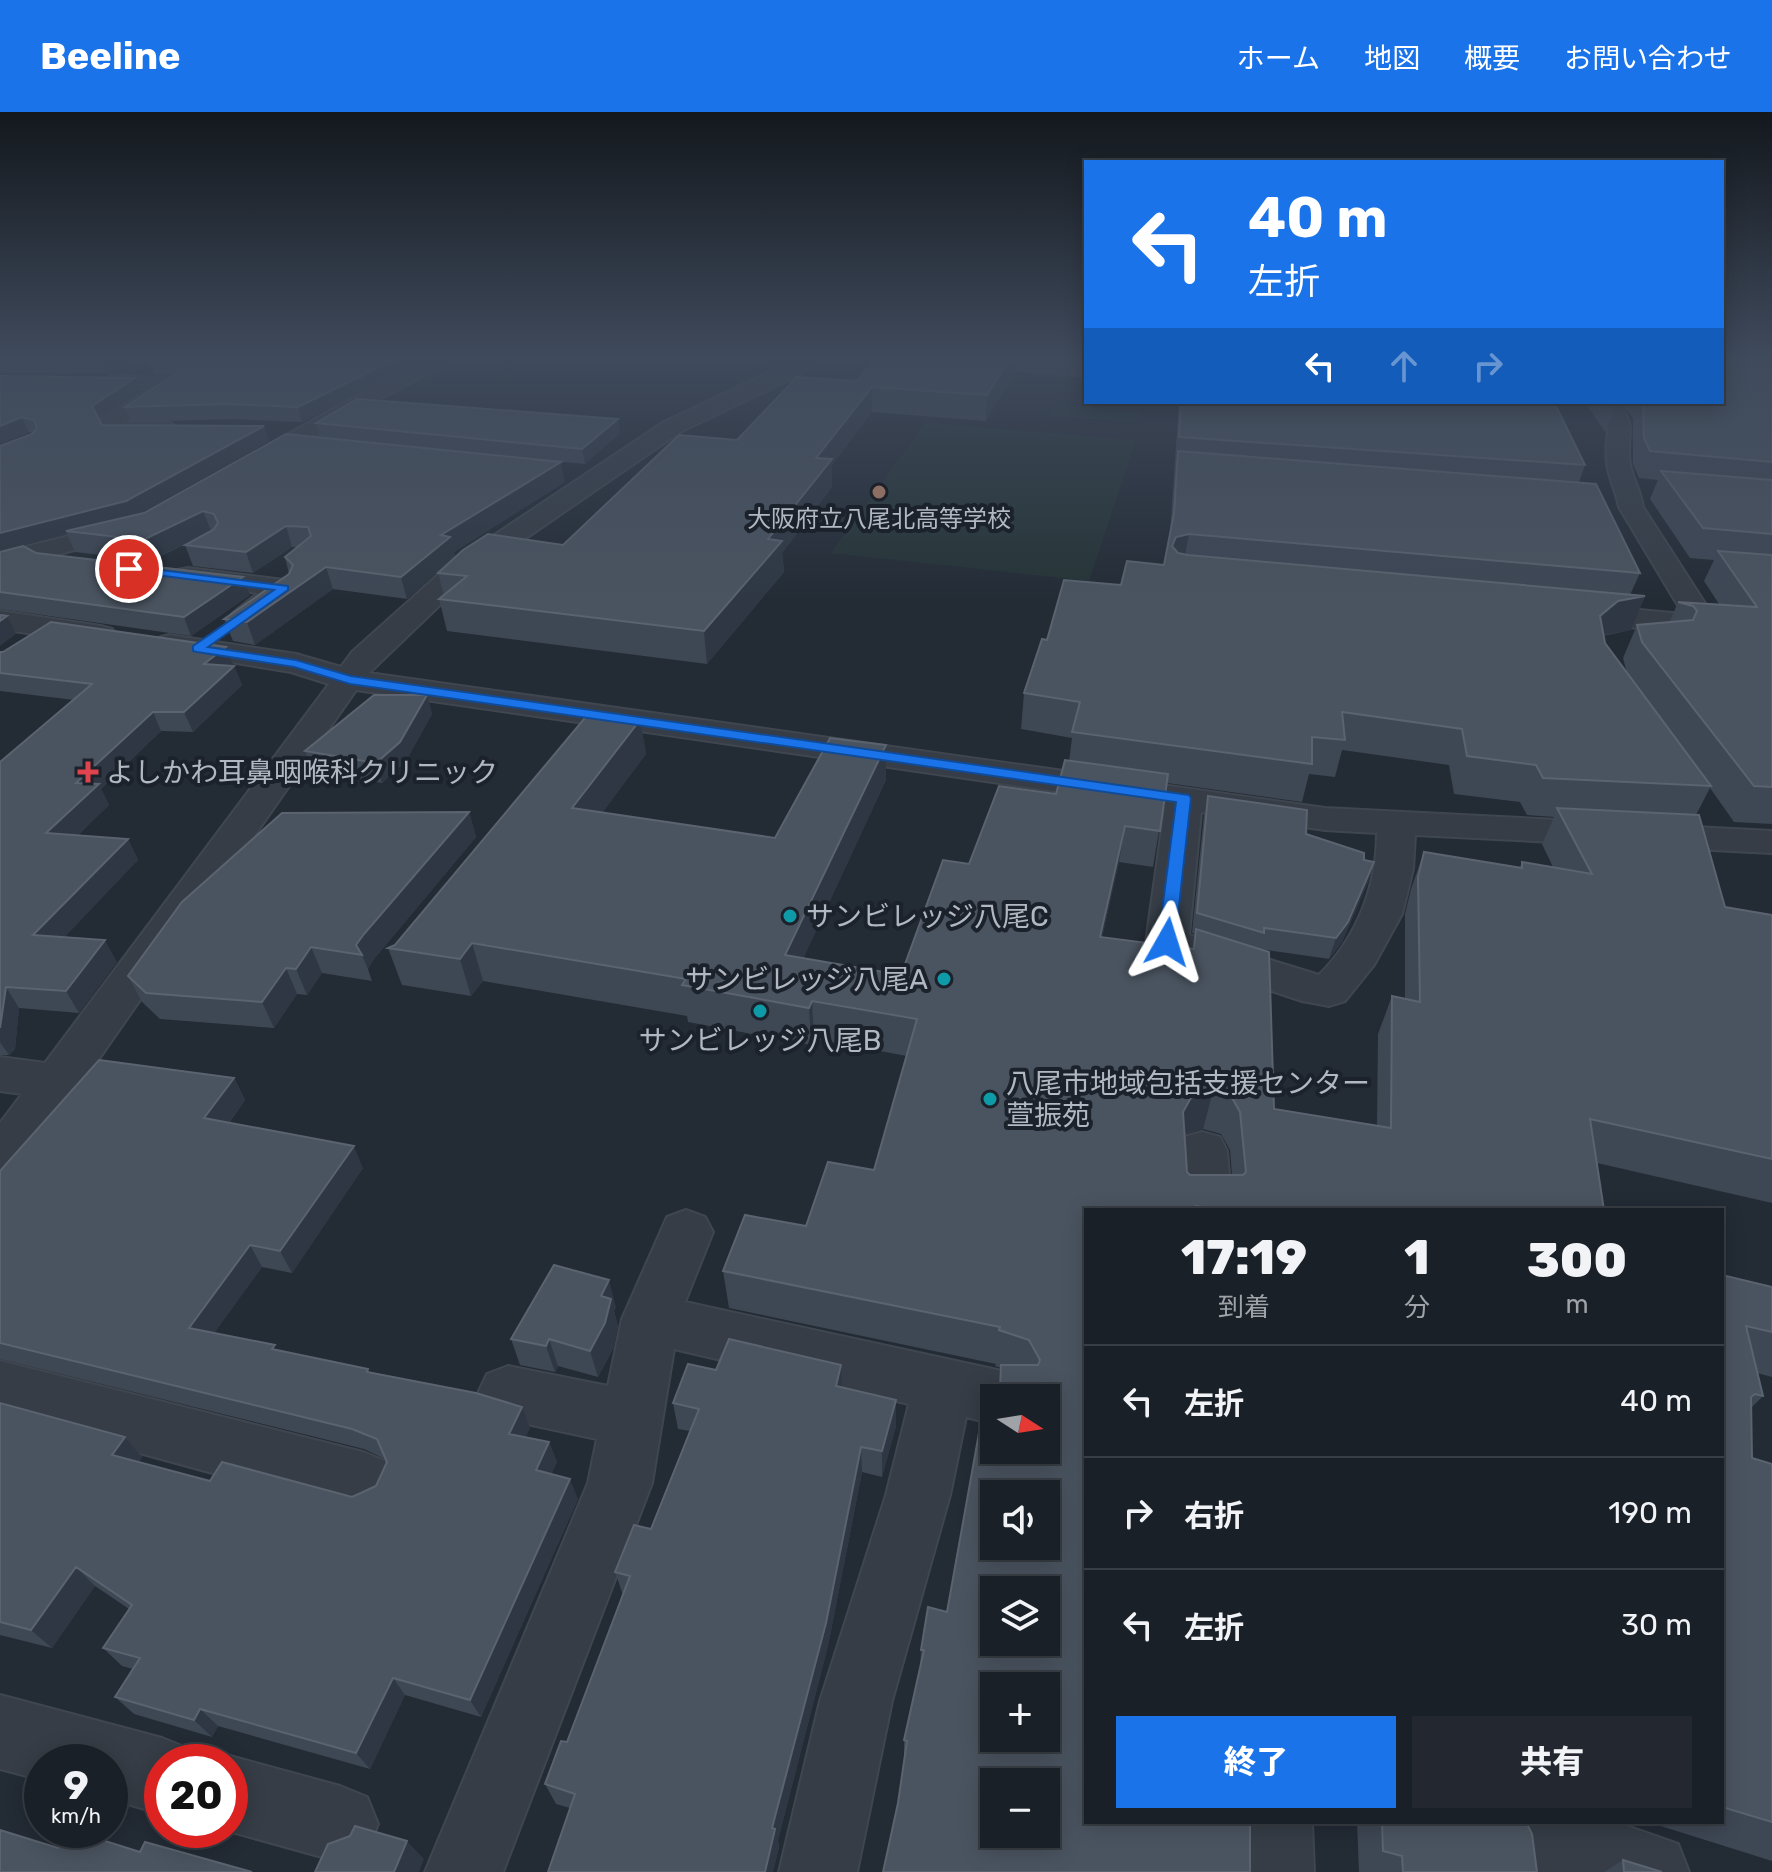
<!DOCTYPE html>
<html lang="ja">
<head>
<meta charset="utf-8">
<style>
	:root { --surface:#1a2028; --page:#232830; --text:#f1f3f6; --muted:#9fa3a8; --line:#383e45; --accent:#1a73e8 }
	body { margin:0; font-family:Rubik,"Noto Sans JP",sans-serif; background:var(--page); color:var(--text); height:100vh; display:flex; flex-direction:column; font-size:30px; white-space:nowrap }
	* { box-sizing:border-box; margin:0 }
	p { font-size:26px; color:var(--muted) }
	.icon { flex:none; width:44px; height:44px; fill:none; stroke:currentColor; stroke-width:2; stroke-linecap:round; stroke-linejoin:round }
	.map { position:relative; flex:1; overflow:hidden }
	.sheet { position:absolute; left:1084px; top:1096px; width:640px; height:616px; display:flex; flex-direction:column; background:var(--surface); border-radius:0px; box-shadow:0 4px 20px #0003,0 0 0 2px var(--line) }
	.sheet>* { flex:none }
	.hud { position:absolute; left:1084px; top:48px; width:640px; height:244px; border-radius:0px; box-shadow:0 4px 20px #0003,0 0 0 2px var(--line); background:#1a73e8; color:#fff; overflow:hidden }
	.needle { width:52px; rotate:102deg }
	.buttons { position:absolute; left:980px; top:1272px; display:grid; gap:16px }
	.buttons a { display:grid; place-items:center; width:80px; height:80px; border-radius:0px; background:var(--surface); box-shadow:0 4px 20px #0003,0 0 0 2px var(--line); font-size:40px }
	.speed { position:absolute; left:24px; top:1632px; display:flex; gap:16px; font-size:40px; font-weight:700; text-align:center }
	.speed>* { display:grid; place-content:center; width:104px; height:104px; border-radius:50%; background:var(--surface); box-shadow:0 4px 20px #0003,0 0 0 2px var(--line); line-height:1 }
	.speed small { font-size:20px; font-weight:400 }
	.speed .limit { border:12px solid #d22; background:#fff; color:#111 }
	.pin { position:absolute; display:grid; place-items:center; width:68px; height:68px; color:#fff; margin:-34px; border:4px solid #fff; border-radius:50%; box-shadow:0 2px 8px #0007 }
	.me { position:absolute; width:88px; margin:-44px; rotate:6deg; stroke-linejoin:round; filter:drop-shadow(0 0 6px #0008) }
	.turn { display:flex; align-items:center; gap:28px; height:168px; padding:0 32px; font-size:36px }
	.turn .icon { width:104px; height:104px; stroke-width:2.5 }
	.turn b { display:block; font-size:56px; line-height:68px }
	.lanes { display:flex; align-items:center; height:76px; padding:0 32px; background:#0003; justify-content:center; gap:40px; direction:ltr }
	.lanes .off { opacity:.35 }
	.eta { display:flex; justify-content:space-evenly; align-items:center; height:136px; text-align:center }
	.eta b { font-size:48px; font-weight:800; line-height:56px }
	.button { display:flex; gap:16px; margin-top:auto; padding:16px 32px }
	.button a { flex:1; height:92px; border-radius:0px; background:var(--accent); color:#fff; font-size:32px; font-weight:800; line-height:92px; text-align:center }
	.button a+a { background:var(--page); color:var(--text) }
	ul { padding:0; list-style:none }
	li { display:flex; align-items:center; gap:24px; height:112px; padding:0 32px; border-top:2px solid var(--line) }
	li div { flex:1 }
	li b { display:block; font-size:30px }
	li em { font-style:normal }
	header { display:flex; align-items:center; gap:48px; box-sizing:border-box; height:112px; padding:0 40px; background:var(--accent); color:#fff }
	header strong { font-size:38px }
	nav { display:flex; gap:44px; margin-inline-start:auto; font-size:28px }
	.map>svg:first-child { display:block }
	.green { fill:#253436 }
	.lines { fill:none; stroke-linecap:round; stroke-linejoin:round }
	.minor-casing { stroke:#3f464f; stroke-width:4 }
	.minor { fill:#363d46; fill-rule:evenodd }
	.wall { fill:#3e4754; fill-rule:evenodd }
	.shaded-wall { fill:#2e3743 }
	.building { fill:#4a5460; stroke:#5a636f; stroke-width:2; fill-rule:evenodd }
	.route { fill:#1a73e8; stroke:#114b97; stroke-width:2 }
	.education-dot { fill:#8d6e63; stroke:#1c222b; stroke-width:3 }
	.health-dot { fill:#e0444e; stroke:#1c222b; stroke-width:3 }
	.culture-dot { fill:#0f9aa8; stroke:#1c222b; stroke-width:3 }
	.labels { text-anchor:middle; stroke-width:8; stroke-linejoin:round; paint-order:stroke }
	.far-poi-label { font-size:24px; fill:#b1b8c2; stroke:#1c222b }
	.poi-label { font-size:28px; fill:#b1b8c2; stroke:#1c222b; text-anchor:start }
</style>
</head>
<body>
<header>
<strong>Beeline</strong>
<nav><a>ホーム</a><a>地図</a><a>概要</a><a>お問い合わせ</a></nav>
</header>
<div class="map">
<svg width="1772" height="1760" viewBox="0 0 1772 1760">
	<rect width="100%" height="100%" fill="#232b35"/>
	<path class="green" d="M1056 292 1140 299 1136 311 1050 304Z
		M926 310 1136 328 1089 469 831 441Z"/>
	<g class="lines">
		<g class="minor-casing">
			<path id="minor" d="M436 245H459L370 292 255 360H239L235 355 239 350 356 284Z
				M802 245H824L795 265 680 320 468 466 369 561 1325 696 1772 719V741L1415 723 1413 757 1402 802 1374 853 1345 889 1329 894 1302 889 1152 839 1146 830 1165 695 356 578 18 1063 0 1069V1011L22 982 0 979V945L45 951 329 572 291 560 158 538 154 532 158 526 169 523 296 542 341 555 352 540 448 454 664 310ZM1201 700 1325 718 1377 721C1377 774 1357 825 1319 863L1189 823Z
				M113 263 179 268 182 272 179 276 124 311H170L181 318 178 323 109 325 101 309 104 304 150 277 106 273 103 269Z
				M1597 290H1618C1639 318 1625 322 1630 352 1632 365 1641 379 1643 395L1719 513 1714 519 1704 522 1574 510 1564 507 1560 501 1564 495 1574 492 1683 502 1619 395C1616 379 1608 364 1607 351 1603 321 1617 319 1597 290Z
				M129 409 138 412 142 417 138 422 0 457V441Z
				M188 456 284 468 294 470 298 476C286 493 257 513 237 508L232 502 258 481 178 470 174 464 178 458Z
				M0 499 101 514 112 517 116 523 112 529 101 532 0 517Z
				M1202 1020 1220 1025 1227 1039 1232 1098H1180L1177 1039 1184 1025Z
				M686 1098 705 1105 713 1120 685 1190 1002 1259 1023 1267 1032 1286H994V1312L966 1305 950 1383 892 1589 857 1760H779L820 1589 886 1383 909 1292 674 1237 652 1371 503 1760H425L588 1371 597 1327 508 1308 487 1300 478 1281 487 1262 508 1254 608 1274 622 1207 667 1105Z
				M0 1249 363 1340 385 1349 395 1371 385 1393 363 1402 0 1303Z
				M0 1583 162 1626 189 1637 194 1650H162V1702L110 1687V1650H42V1668L0 1657Z
				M230 1644 340 1674 367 1685 378 1712 367 1739 340 1750 225 1718H230V1650H216Z
				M1236 1710H1312L1314 1760H1236Z
				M1500 1710H1615L1678 1732 1689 1760H1526L1506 1751 1494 1724Z"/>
		</g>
		<use href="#minor" class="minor"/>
	</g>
	<path class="wall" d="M0 245H430L302 310 234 307 131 310 125 295 173 263 154 262 152 256 144 251 105 261H0Z
		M761 245H794L771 257Z
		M877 245H1086V266L1015 260 986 309 872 300 832 353V375L782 441 784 460 707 552 447 519 439 487 444 484 438 461 442 457 407 487 333 477 255 533 233 529 224 507 289 462 285 445 298 435H292L253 461 193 454 185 433 208 421 151 449 75 440 67 422 23 434 36 441 243 465 250 483 191 524 0 497V440L33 321 29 320 0 332V264L140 280 99 307 102 313 269 329 137 403 565 370 454 440 455 445 563 433 737 328 857 269Z
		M1772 245V712L1734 710 1710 676 1696 703 1725 795 1772 803V1091L1597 1051 1604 1098H1086V1710L898 1691 904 1653V1628L920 1558 921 1538 947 1500 998 1278 1001 1256 995 1254 996 1252 729 1196 723 1159 806 1114 874 1058 907 944 814 927 811 933 688 910 687 904 483 869 471 884 402 873 388 836 395 833 640 608 646 642 602 701 775 726 886 633V668L803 846 901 863 969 752 1056 682 1069 649 1072 626 1021 617 1024 581 1047 528 1121 473 1164 453 1170 422 1179 290H1345L1378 291V290H1554L1585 353 1579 370 1640 461 1630 483 1645 484 1631 518 1603 524 1605 531 1627 561 1623 546 1637 513 1669 511 1678 490 1719 492 1704 469 1714 448 1690 446 1650 387 1658 368 1639 366 1633 352V306L1620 290H1722ZM1342 638 1449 653 1454 682 1520 690 1527 703 1554 705 1542 732 1553 755 1522 750 1520 755 1424 740 1411 777 1405 802V887L1392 884 1378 922 1377 1013 1274 997 1260 837 1329 847 1342 830 1368 770 1374 750 1364 748 1306 722 1208 684 1204 703 1192 821 1195 822 1192 837 1102 825 1119 750 1153 755 1167 671 1302 690 1309 662 1335 665ZM1203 1017 1221 1022 1230 1038 1232 1063H1190L1187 1060 1185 1022Z
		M1585 290H1615V294L1605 320Z
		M316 311 620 321 585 352 320 325Z
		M226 535 242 573 193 620 161 619 101 677 109 693 77 724 128 727 138 748 64 825 117 850 79 901 19 896 15 937 9 943H0V650L74 588 0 579V540Z
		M427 583 432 602 406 649 382 671 312 659 305 639Z
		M469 700 476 725 374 847 368 857 372 869 322 861 307 883 297 882 274 916 160 907 142 890 128 864Z
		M234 966 245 988 229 1011 363 1056 292 1161 262 1155 214 1221 278 1239 370 1260 530 1316 525 1325 549 1330 557 1350 551 1362 578 1387 481 1605 405 1583 370 1657 218 1614 212 1625 134 1602 115 1585 133 1557 122 1554 103 1536 129 1497 95 1474 52 1536 0 1523V1291L125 1325 142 1345 139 1350 210 1369 352 1385 376 1374 387 1350 385 1347 364 1337 0 1247V1059Z
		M1722 1164 1772 1175V1265L1757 1261 1763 1284 1751 1296 1752 1346 1772 1352V1749L1648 1710H1722Z
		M616 1195 614 1199 618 1214 613 1237 598 1265 558 1254 555 1260 520 1253 511 1227Z
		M716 1258 842 1275 896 1288V1314L882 1365 862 1360 828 1534 778 1728 779 1735 773 1760H548L570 1696 556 1692 545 1672 567 1630 623 1483 615 1460 651 1417 690 1319 678 1317 673 1291Z
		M1357 1710H1526L1537 1760H1359Z
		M1623 1748 1662 1760H1604Z"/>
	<path class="shaded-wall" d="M110 245H141L144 251 105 261 99 247Z
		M400 245H430L302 310 298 295Z
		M770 245H794L771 257Z
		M1011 245H1016L1015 260 986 309 987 283Z
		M135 266 140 280 98 308 92 294Z
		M872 275V300L832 353V375L782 441 784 460 707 552 704 519 768 427 816 346Z
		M22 305 29 320 0 332V314Z
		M618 307 620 321 585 352 582 337Z
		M264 314 269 329 133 405 66 419 67 422 0 440V421Z
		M561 350 565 370 454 440 455 446 407 487 401 465 441 423Z
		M203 399 211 419 151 449 143 428Z
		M286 414 292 435 253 461 246 440Z
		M1189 422 1183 454 1172 434 1176 425Z
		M326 455 333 477 255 533 247 510Z
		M243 465 250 483 191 524 184 505Z
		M1645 484 1631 518 1604 523 1586 538 1600 504 1618 489Z
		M7 504 16 522 0 534V509Z
		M226 535 242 573 193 620 184 600 204 552Z
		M427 583 432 602 406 649 382 671 376 651Z
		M153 600 161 619 101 677 109 693 58 742 46 721 76 671Z
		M640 608 646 642 579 732 572 696Z
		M886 633V668L788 880 785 843Z
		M469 700 476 725 374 847 368 857 362 843 356 833 364 822Z
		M1125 714 1119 750 1094 862 1100 825Z
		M128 727 138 748 46 845 33 823Z
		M1374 750 1368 770 1342 830 1329 847 1336 826Z
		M105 828 117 850 79 901 66 879Z
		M472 831 483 869 471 884 460 847Z
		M311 835 322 861 307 883 296 857Z
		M286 856 297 882 274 916 262 890Z
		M6 875 19 896 15 937 9 943 0 930V916Z
		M812 889 814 927 811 933 809 896Z
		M234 966 245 988 216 1028 204 1006Z
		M1213 979 1203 1017 1183 1022V1000L1192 984Z
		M354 1034 363 1056 292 1161 280 1139Z
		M250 1133 262 1155 203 1237 189 1216Z
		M609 1168 616 1195 614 1199 618 1214 613 1237 598 1265 590 1239 601 1184Z
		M549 1227 558 1254 555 1260 546 1234Z
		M841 1253 842 1279 836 1274Z
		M896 1288V1314L882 1365V1339Z
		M522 1295 530 1316 518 1342 509 1322Z
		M125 1325 142 1345 130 1363 112 1343Z
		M549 1330 557 1350 543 1378 536 1358Z
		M861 1335 862 1360 828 1534 778 1728 779 1735 773 1760H765L772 1716Z
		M570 1367 578 1387 481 1605 470 1588Z
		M76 1455 95 1474 52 1536 31 1518Z
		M393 1566 405 1583 370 1657 356 1641Z
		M200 1597 218 1614 212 1625 194 1608Z
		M407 1729 424 1747 419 1760H394Z"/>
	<path class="building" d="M0 245H110L99 247H0Z
		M149 245H400L298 295 229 292 125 295 180 259 169 250 149 248Z
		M877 245H1011L987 283 872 275 816 346 832 347 768 427 782 429 704 519 439 487 467 464 438 461 463 438 488 422 563 433 679 323 737 328 797 265 857 269Z
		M1722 245H1772V350L1650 339 1644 326 1643 290H1722Z
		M0 264 135 266 92 294 102 313 264 314 126 389 0 421V334L32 322 37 316 34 308 22 305 0 314Z
		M357 287 618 307 582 337 316 311Z
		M1181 290H1344L1393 292 1392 290H1554L1585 353 1179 325Z
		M286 322 561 350 441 423 450 425 401 465 326 455 247 510 224 507 289 462 293 453 285 445 311 424 308 415 286 414 246 440 185 433 213 418 218 411 214 402 203 399 143 428 66 419 144 401Z
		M1178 339 1596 372 1640 461 1189 422 1176 425 1172 434 1178 441 1188 443 1645 484 1618 489 1600 504 1605 531 1711 674 1543 666 1536 653 1467 644 1462 617 1342 600 1345 628 1312 625V652L1072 620 1080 590 1024 581 1042 527 1047 528 1064 468 1121 473 1127 449 1164 453 1174 401Z
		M1661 359 1772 368V422L1703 416Z
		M23 434 36 441 243 465 184 505 0 480V440Z
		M1718 439 1772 443V675L1754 674 1642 530 1637 513 1693 508 1697 499 1693 494 1678 490 1757 495Z
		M0 503 7 504 0 509Z
		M51 510 226 535 204 552 234 554 184 600H153L76 671 99 672 46 721 128 727 33 823 105 828 66 879 6 875 0 916V650L92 572 0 561V540H3Z
		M374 583H427L400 630 376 651 305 639Z
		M589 601 640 608 572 696 775 726 830 626 886 633 785 843 901 863 943 748 969 752 999 674 1056 682 1065 648 1168 662 1160 719 1125 714 1100 825 1194 837 1196 817 1269 840 1274 997 1391 1016 1392 884 1420 890 1418 765 1424 740 1522 756V750L1592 762 1557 696 1699 703 1725 795 1772 803V1047L1590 1007 1604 1098H1219L1196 1094V1098H1086V1710H1250V1760H883L898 1691 907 1629 904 1628 924 1538H921L928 1495 947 1500 987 1276 1000 1278 1001 1253H1038L1040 1248 1029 1228 999 1218 1000 1215 723 1159 745 1103 806 1114 828 1050 874 1058 917 907 812 889 809 896 682 873 686 867 472 831 460 847 388 836 395 833ZM1213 979 1231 984 1240 1000 1246 1060 1243 1063H1190L1187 1060 1183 1000 1192 984ZM994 1286H1046V1338H994ZM994 1382H1046V1434H994ZM994 1478H1046V1530H994ZM994 1574H1046V1626H994ZM994 1670H1046V1722H994Z
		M1208 684 1307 698 1306 722 1364 741V748L1374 750 1348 810 1336 826 1264 816V821L1197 801Z
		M469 700 364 822 356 833 362 843 311 835 296 857 286 856 262 890 146 881 128 864 182 790 282 701Z
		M99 948 234 966 204 1006 354 1034 280 1139 250 1133 189 1216 275 1233 272 1237 368 1257 367 1260 476 1281 522 1295 509 1322 549 1330 536 1358 570 1367 470 1588 393 1566 356 1641 200 1597 194 1608 115 1585 140 1546 103 1536 132 1493 76 1455 31 1518 0 1510V1291L125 1325 112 1343 210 1369 222 1350 352 1385 376 1374 387 1350 377 1327 352 1317 0 1231V1059Z
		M554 1153 609 1168 601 1184 611 1187 605 1211 590 1239 549 1227 546 1234 511 1227Z
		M1722 1163 1772 1175V1220L1746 1214 1763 1284 1755 1282 1751 1285 1752 1346 1772 1352V1710L1722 1695Z
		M729 1227 841 1253 836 1274 896 1288 882 1339 861 1335 826 1511 772 1716 775 1717 765 1760H548L575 1682 545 1672 561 1629 567 1630 630 1464 615 1460 634 1413 651 1417 699 1297 673 1291 688 1252 716 1258Z
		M1382 1710H1526L1532 1722 1537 1760H1403L1402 1744 1383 1739Z
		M355 1714 407 1729 394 1760H315L328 1732 350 1724Z
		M0 1718 58 1736 70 1718 140 1740 145 1730 252 1760H0Z
		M1623 1748 1662 1760H1624Z"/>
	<linearGradient id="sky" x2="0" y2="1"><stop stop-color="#13181d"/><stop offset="0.5" stop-color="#3f4a5c"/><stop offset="1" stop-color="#3f4a5c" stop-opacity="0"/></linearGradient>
	<rect width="1772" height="491" fill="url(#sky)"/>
	<path class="route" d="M129 454 288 474V478L208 535 296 548 351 564 1189 683 1191 686 1175 830 1167 835 1158 830 1176 690 350 572 294 555 197 540 193 539V534L274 478 125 459V455Z"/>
	<circle class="education-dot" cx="879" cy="380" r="8"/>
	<path class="health-dot" d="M84 648h8v8h8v8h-8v8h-8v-8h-8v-8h8z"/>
	<g class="culture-dot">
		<circle cx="790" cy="804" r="8"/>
		<circle cx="944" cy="867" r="8"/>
		<circle cx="760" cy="899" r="8"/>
		<circle cx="990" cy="987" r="8"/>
	</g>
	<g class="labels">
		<g class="far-poi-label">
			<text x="879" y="415">大阪府立八尾北高等学校</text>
		</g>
		<g class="poi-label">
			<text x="106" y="670">よしかわ耳鼻咽喉科クリニック</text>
			<text x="806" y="814">サンビレッジ八尾C</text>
			<text x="928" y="877" text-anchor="end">サンビレッジ八尾A</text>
			<text x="760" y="938" text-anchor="middle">サンビレッジ八尾B</text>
			<text x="1006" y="981">八尾市地域包括支援センター<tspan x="1006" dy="32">萱振苑</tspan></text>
		</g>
	</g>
</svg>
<div class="buttons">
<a><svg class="needle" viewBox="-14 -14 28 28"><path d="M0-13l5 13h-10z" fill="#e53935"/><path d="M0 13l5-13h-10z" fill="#9fa3a8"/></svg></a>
<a><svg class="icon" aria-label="sound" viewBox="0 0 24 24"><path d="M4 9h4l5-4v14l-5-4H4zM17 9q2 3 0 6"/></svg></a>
<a><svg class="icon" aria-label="layers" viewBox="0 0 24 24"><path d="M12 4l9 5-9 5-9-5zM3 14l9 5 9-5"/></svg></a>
<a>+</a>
<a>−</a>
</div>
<div class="speed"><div>9<small>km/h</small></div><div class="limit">20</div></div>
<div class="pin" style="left:129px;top:457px;background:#d93025"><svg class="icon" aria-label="arrive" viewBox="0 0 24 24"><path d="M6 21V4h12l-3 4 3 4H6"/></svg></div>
<svg class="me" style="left:1167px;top:830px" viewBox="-20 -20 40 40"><path d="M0-17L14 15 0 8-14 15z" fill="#1a73e8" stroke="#fff" stroke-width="4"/></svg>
<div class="hud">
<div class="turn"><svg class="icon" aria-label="left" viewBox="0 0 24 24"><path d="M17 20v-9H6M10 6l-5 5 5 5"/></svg><div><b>40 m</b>左折</div></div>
<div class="lanes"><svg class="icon" aria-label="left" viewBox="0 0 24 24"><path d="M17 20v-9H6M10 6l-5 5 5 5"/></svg><svg class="icon off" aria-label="ahead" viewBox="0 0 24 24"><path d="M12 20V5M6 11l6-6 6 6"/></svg><svg class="icon off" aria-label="right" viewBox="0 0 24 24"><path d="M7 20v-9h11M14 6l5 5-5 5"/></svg></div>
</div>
<section class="sheet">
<div class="eta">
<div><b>17:19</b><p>到着</p></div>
<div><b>1</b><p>分</p></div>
<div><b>300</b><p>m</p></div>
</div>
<ul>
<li><svg class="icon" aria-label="left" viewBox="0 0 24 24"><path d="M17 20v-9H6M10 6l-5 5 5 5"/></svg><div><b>左折</b></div><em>40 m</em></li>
<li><svg class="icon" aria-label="right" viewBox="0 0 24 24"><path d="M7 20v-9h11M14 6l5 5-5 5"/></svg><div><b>右折</b></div><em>190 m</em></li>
<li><svg class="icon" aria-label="left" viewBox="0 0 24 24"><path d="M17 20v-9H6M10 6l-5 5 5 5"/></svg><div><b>左折</b></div><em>30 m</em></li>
</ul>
<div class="button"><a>終了</a><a>共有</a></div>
</section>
</div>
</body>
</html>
